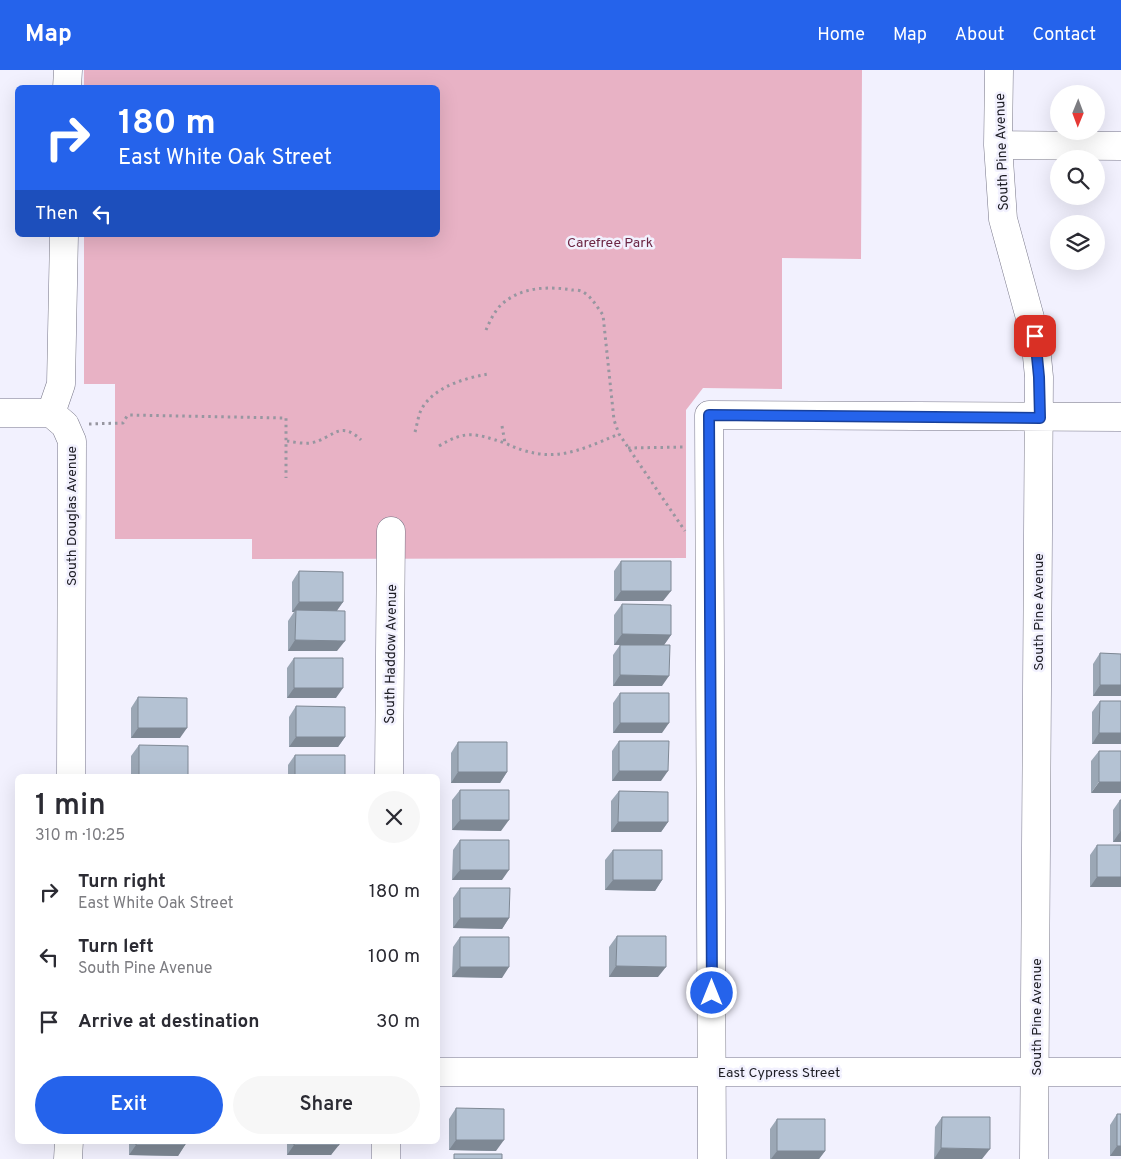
<!DOCTYPE html>
<html lang="en">
<head>
<meta charset="utf-8">
<style>
	:root { --surface:#fff; --page:#f7f7f7; --text:#2b2b33; --muted:#7c7c81; --accent:#2563eb }
	body { margin:0; font-family:Overpass,sans-serif; background:var(--page); color:var(--text); height:100vh; display:flex; flex-direction:column; font-size:19px; white-space:nowrap }
	* { box-sizing:border-box; margin:0 }
	p { font-size:16px; color:var(--muted) }
	.icon { flex:none; width:28px; height:28px; fill:none; stroke:currentColor; stroke-width:2; stroke-linecap:round; stroke-linejoin:round }
	.map { position:relative; flex:1; overflow:hidden }
	.side { position:absolute; left:15px; top:704px; width:425px; height:370px; display:flex; flex-direction:column; background:var(--surface); border-radius:8px; box-shadow:0 5px 20px #0002 }
	.side>* { flex:none }
	.guide { position:absolute; left:15px; top:15px; width:425px; height:152px; border-radius:8px; box-shadow:0 5px 20px #0002; background:#2563eb; color:#fff; overflow:hidden }
	.needle { width:32px; rotate:181deg }
	.tools { position:absolute; left:1050px; top:15px; display:grid; gap:10px }
	.tools a { display:grid; place-items:center; width:55px; height:55px; border-radius:50%; background:var(--surface); box-shadow:0 5px 20px #0002; font-size:25px }
	.pin { position:absolute; display:grid; place-items:center; width:42px; height:42px; color:#fff; margin:-21px; border-radius:10px; box-shadow:0 2px 8px #0006 }
	.me { position:absolute; width:55px; margin:-28px; rotate:0deg; stroke-linejoin:round; filter:drop-shadow(0 0 4px #0008) }
	.turn { display:flex; align-items:center; gap:18px; height:105px; padding:0 20px; font-size:22px }
	.turn .icon { width:65px; height:65px; stroke-width:2.5 }
	.turn b { display:block; font-size:35px; line-height:42px }
	.then { display:flex; align-items:center; height:48px; padding:0 20px; background:#0003; gap:10px; font-size:19px }
	.round { display:grid; place-items:center; flex:none; width:52px; height:52px; border-radius:26px; background:var(--page) }
	.summary { display:flex; align-items:center; justify-content:space-between; height:85px; padding:0 20px }
	h1 { font-size:30px; font-weight:600; line-height:38px }
	.cta { display:flex; gap:10px; margin-top:auto; padding:10px 20px }
	.cta a { flex:1; height:58px; border-radius:30px; background:var(--accent); color:#fff; font-size:20px; font-weight:600; line-height:58px; text-align:center }
	.cta a+a { background:var(--page); color:var(--text) }
	ul { padding:0; list-style:none }
	li { display:flex; align-items:center; gap:15px; height:65px; padding:0 20px }
	li div { flex:1 }
	li b { display:block; font-size:19px }
	li em { font-style:normal }
	header { display:flex; align-items:center; gap:30px; box-sizing:border-box; height:70px; padding:0 25px; background:var(--accent); color:#fff }
	header strong { font-size:24px }
	nav { display:flex; gap:28px; margin-inline-start:auto; font-size:18px }
	.map>svg:first-child { display:block }
	.green { fill:#e8b2c5 }
	.lines { fill:none; stroke-linecap:round; stroke-linejoin:round }
	.minor-casing { stroke:#777688; stroke-width:29 }
	.path { stroke:#9796a0; stroke-width:3; stroke-dasharray:2.5 4; stroke-linecap:butt }
	.minor { stroke:#fff; stroke-width:28 }
	.wall { fill:#9ba7b5 }
	.shaded-wall { fill:#7e8894 }
	.building { fill:#b4c2d3; stroke:#7e8894 }
	.route-casing { stroke:#184099; stroke-width:12 }
	.route { stroke:#2563eb; stroke-width:9 }
	.labels { text-anchor:middle; stroke-width:5; stroke-linejoin:round; paint-order:stroke }
	.street-label { font-size:14px; fill:#1d1d24; stroke:#f2f1fe }
	.park-label { font-size:14px; fill:#6c2745; stroke:#f2f1fe }
</style>
</head>
<body>
<header>
<strong>Map</strong>
<nav><a>Home</a><a>Map</a><a>About</a><a>Contact</a></nav>
</header>
<div class="map">
<svg width="1121" height="1089" viewBox="0 0 1121 1089">
	<rect width="100%" height="100%" fill="#f2f1fe"/>
	<path class="green" d="M84 0H862L861 189 782 188V319L703 318 686 340V488L252 489V469H115V314H84V165H438V18L84 17Z"/>
	<g class="lines">
		<g class="minor-casing">
			<path id="minor" d="M999 0 998 75 1003 149 1035 266 1039 307 1034 1089
				M67 18 68 0
				M998 75 1121 76
				M64 165 61 314 51 343 65 355 72 371 71 706
				M0 343H51
				M389 706 391 461
				M438 1002H1121
				M386 1071V1089
				M68 1089 69 1071
				M712 1089 709 345 1121 347"/>
		</g>
		<path class="path" d="M486 260C490 251 495 240 502 234 521 217 548 216 572 220 575 220 580 220 583 222 592 227 597 237 603 245L614 350 619 364 685 461
			M89 354 123 353 127 346 130 345 286 348V408
			M502 356 505 373C551 395 576 382 619 364
			M415 362C417 355 418 347 421 340 433 317 465 308 488 304
			M287 371C294 372 303 374 311 373 332 369 340 349 361 370
			M439 376C467 359 476 364 505 373
			M628 378 686 377"/>
		<use href="#minor" class="minor"/>
	</g>
	<path class="wall" d="M621 491 663 531H614V501Z
		M299 501 343 532 337 540V581H288V551L294 542H292V512Z
		M622 534 671 565 664 575H614V545Z
		M620 575 662 616H613V585Z
		M1100 583 1121 584V626H1093V594Z
		M294 588 336 628H287V598Z
		M620 623 662 663H613V633Z
		M138 627 180 668H131V638Z
		M1100 631H1121V674H1092V642Z
		M296 636 345 667 338 677H289V647Z
		M619 671 661 711H612V681Z
		M458 672 507 702 500 713H451V683Z
		M139 675 187 706H131V686Z
		M1099 681H1121L1091 723V691Z
		M295 685 345 706H288V695Z
		M460 720 501 761 452 760V730Z
		M619 721 668 752 661 762H611V731Z
		M1120 730H1121V772H1113V740Z
		M460 770 502 810H452L453 780Z
		M1097 775H1121V817H1090V785Z
		M613 780 662 810 655 821 605 820V790Z
		M460 818 509 848 502 859 453 858V828Z
		M617 866 658 907H609V877Z
		M460 867 502 908 452 907 453 877Z
		M456 1038 496 1081 449 1080V1049Z
		M1117 1044 1121 1086H1110V1055Z
		M942 1047H990L934 1089 935 1057Z
		M777 1049 825 1081 819 1089H770V1059Z
		M129 1071H185V1075L178 1086 129 1085Z
		M287 1071H339L331 1085H287Z"/>
	<path class="shaded-wall" d="M621 521H671L663 531H614Z
		M299 532H343L336 542 296 540 294 542H292Z
		M622 564 671 565 664 575H614Z
		M295 570 345 571 337 581H288Z
		M620 605 669 606 662 616H613Z
		M1100 615H1121V626H1093Z
		M294 618H343L336 628H287Z
		M620 653H669L662 663H613Z
		M138 658H187L180 668H131Z
		M1099 663H1121V674H1092Z
		M296 667H345L338 677H289Z
		M619 701H668L661 711H612Z
		M458 702H507L500 713H451Z
		M1099 712H1121V723H1091Z
		M460 750H509L501 761 452 760Z
		M618 752H668L661 762H611Z
		M1120 762H1121V772H1113Z
		M460 800H509L502 810H452Z
		M1097 807H1121V817H1090Z
		M613 810H662L655 821 605 820Z
		M460 848H509L502 859 453 858Z
		M616 896 666 897 658 907H609Z
		M460 897H509L502 908 452 907Z
		M456 1070H504L496 1081 449 1080Z
		M136 1075H185L178 1086 129 1085Z
		M294 1075H339L331 1085H287Z
		M1117 1076H1121V1086H1110Z
		M941 1078 990 1079 982 1089H934Z
		M777 1081H825L819 1089H771Z"/>
	<path class="building" d="M621 491H671V521H621Z
		M299 501 343 502V532H299Z
		M622 534 671 535V565L622 564Z
		M296 540 345 541V571L295 570Z
		M620 575H670L669 606 620 605Z
		M1100 583 1121 584V615H1100Z
		M294 588H343V618H294Z
		M620 623H669V653H620Z
		M138 627 187 628V658H138Z
		M1100 631H1121V663H1099Z
		M296 636 345 637V667H296Z
		M619 671H669L668 701H619Z
		M458 672H507V702H458Z
		M139 675 188 676V706H139Z
		M1099 681H1121V712H1099Z
		M295 685H345V706H295Z
		M460 720H509V750H460Z
		M619 721 668 722V752H618Z
		M1120 730H1121V762H1120Z
		M460 770H509V800H460Z
		M1097 775H1121V807H1097Z
		M613 780H662V810H613Z
		M460 818H510L509 848H460Z
		M617 866H666V897L616 896Z
		M460 867H509V897H460Z
		M456 1038 504 1039V1070H456Z
		M1117 1044H1121V1076H1117Z
		M942 1047H990V1079L941 1078Z
		M777 1049H825V1081H777Z
		M136 1071H185V1075H136Z
		M294 1071H339V1075H294Z
		M454 1084H502V1089H454Z"/>
	<g class="lines">
		<g class="route-casing">
			<path id="route" d="M712 923 709 345 1040 348 1039 307 1035 266"/>
		</g>
		<use href="#route" class="route"/>
	</g>
	<g class="labels">
		<g class="street-label">
			<text transform="translate(1001 82) rotate(-92)" y="5">South Pine Avenue</text>
			<text transform="translate(71 446) rotate(-90)" y="5">South Douglas Avenue</text>
			<text transform="translate(1038 542) rotate(-90)" y="5">South Pine Avenue</text>
			<text transform="translate(390 584) rotate(-89)" y="5">South Haddow Avenue</text>
			<text transform="translate(1036 947) rotate(-90)" y="5">South Pine Avenue</text>
			<text x="779" y="1007">East Cypress Street</text>
		</g>
		<g class="park-label">
			<text x="610" y="177">Carefree Park</text>
		</g>
	</g>
</svg>
<div class="tools">
<a><svg class="needle" viewBox="-14 -14 28 28"><path d="M0-13l5 13h-10z" fill="#e53935"/><path d="M0 13l5-13h-10z" fill="#7c7c81"/></svg></a>
<a><svg class="icon" aria-label="search" viewBox="0 0 24 24"><circle cx="10" cy="10" r="6"/><path d="M15 15l6 6"/></svg></a>
<a><svg class="icon" aria-label="layers" viewBox="0 0 24 24"><path d="M12 4l9 5-9 5-9-5zM3 14l9 5 9-5"/></svg></a>
</div>
<div class="pin" style="left:1035px;top:266px;background:#d93025"><svg class="icon" aria-label="arrive" viewBox="0 0 24 24"><path d="M6 21V4h12l-3 4 3 4H6"/></svg></div>
<svg class="me" style="left:712px;top:923px" viewBox="-20 -20 40 40"><circle r="17" fill="#2563eb" stroke="#fff" stroke-width="3"/><path d="M0-11L8 9 0 5-8 9z" fill="#fff"/></svg>
<div class="guide">
<div class="turn"><svg class="icon" aria-label="right" viewBox="0 0 24 24"><path d="M7 20v-9h11M14 6l5 5-5 5"/></svg><div><b>180 m</b>East White Oak Street</div></div>
<div class="then">Then<svg class="icon" aria-label="left" viewBox="0 0 24 24"><path d="M17 20v-9H6M10 6l-5 5 5 5"/></svg></div>
</div>
<section class="side">
<div class="summary"><div><h1>1 min</h1><p>310 m · 10:25</p></div><a class="round"><svg class="icon" aria-label="close" viewBox="0 0 24 24"><path d="M6 6l12 12M18 6L6 18"/></svg></a></div>
<ul>
<li><svg class="icon" aria-label="right" viewBox="0 0 24 24"><path d="M7 20v-9h11M14 6l5 5-5 5"/></svg><div><b>Turn right</b><p>East White Oak Street</p></div><em>180 m</em></li>
<li><svg class="icon" aria-label="left" viewBox="0 0 24 24"><path d="M17 20v-9H6M10 6l-5 5 5 5"/></svg><div><b>Turn left</b><p>South Pine Avenue</p></div><em>100 m</em></li>
<li><svg class="icon" aria-label="arrive" viewBox="0 0 24 24"><path d="M6 21V4h12l-3 4 3 4H6"/></svg><div><b>Arrive at destination</b></div><em>30 m</em></li>
</ul>
<div class="cta"><a>Exit</a><a>Share</a></div>
</section>
</div>
</body>
</html>
